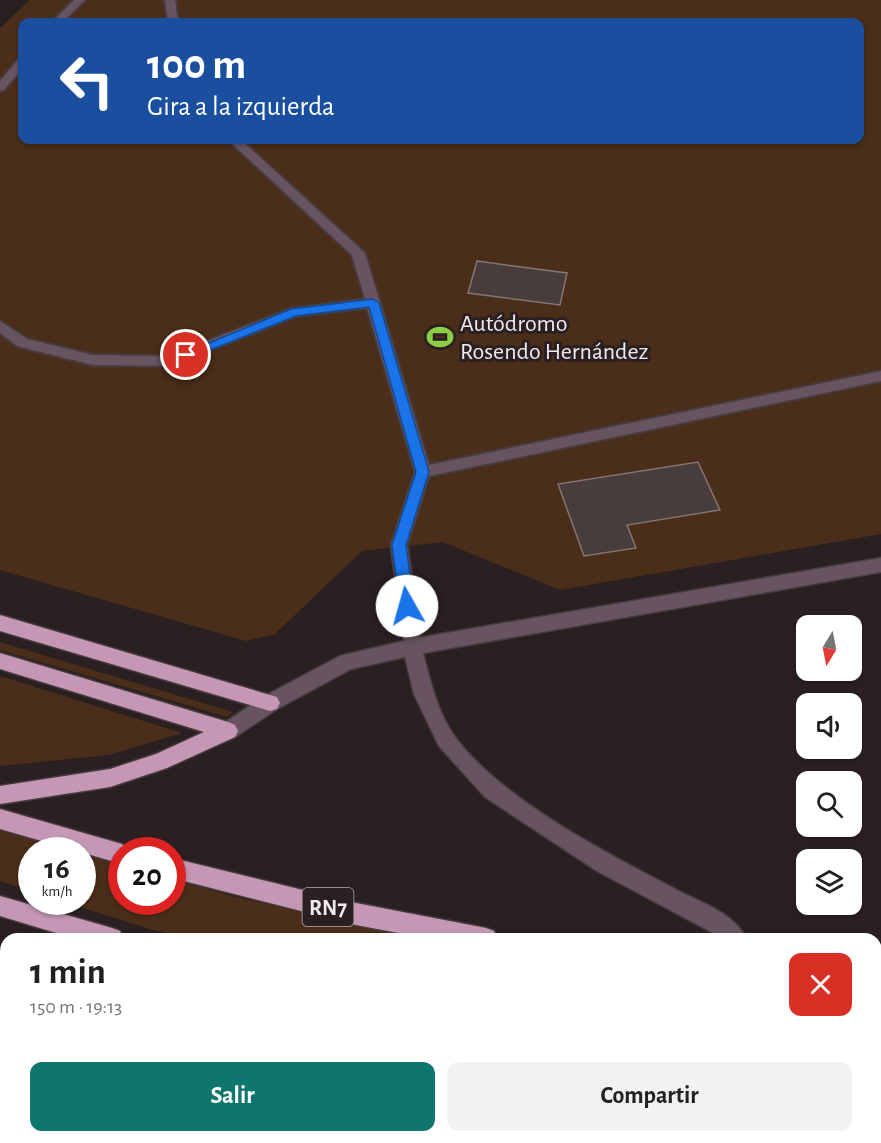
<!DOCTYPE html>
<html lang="es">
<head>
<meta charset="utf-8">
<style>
	:root { --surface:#fff; --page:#f2f2f2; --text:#202124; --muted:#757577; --accent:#0f766e }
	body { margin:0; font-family:"Alegreya Sans",sans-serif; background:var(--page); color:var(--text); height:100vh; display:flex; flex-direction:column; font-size:22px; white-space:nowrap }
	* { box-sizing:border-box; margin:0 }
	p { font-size:20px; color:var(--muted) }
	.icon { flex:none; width:33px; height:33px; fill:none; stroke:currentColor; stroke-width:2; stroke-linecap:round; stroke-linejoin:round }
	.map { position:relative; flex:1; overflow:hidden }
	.side { position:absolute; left:0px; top:933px; width:882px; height:210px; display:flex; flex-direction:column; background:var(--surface); border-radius:18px 18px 0 0; box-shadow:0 2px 4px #0004 }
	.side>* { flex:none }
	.banner { position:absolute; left:18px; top:18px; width:846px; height:126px; border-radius:12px; box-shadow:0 2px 4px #0004; background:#1a4fa0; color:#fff; overflow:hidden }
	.needle { width:39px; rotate:190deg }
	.tools { position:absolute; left:796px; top:615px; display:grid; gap:12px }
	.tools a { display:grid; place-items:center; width:66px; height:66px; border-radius:12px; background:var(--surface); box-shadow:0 2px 4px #0004; font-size:30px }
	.speed { position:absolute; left:18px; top:837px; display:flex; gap:12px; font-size:30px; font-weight:700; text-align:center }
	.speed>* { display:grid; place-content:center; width:78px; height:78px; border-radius:50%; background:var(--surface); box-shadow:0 2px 4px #0004; line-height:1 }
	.speed small { font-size:15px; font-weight:400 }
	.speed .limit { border:9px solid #d22; background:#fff; color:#111 }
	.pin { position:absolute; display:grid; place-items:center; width:51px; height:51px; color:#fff; margin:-26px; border:3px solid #fff; border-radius:50%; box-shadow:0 2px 6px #0007 }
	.me { position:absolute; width:66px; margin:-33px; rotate:353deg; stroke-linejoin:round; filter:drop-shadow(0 0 4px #0008) }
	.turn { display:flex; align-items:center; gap:21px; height:126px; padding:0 30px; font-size:27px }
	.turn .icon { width:78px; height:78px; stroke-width:2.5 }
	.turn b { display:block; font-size:42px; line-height:51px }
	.round { display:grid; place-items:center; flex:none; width:63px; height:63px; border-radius:12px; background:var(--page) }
	.headline { display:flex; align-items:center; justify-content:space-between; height:102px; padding:0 30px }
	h1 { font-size:36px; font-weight:700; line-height:45px }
	.cta { display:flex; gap:12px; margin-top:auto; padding:12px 30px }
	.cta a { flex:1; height:69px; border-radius:12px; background:var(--accent); color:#fff; font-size:24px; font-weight:700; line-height:69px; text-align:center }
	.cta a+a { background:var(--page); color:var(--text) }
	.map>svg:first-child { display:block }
	.green { fill:#4a2e19; fill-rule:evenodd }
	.building { fill:#483d3b; stroke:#837673; stroke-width:1.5 }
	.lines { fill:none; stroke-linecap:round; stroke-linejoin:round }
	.lane-casing { stroke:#463c3e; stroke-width:4 }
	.street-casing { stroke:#463c3e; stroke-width:3 }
	.highway-casing { stroke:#463c3e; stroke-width:3 }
	.lane { fill:#675460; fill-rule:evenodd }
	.street { fill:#675460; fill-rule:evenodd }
	.highway { fill:#c597b5; fill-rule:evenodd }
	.route { fill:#1a73e8; stroke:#114b97; stroke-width:1.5 }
	.labels { text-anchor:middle; stroke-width:6; stroke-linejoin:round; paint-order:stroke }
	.shield { fill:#2a2022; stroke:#b5adaf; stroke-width:1.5 }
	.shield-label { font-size:22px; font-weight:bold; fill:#f1eaeb }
	.poi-label { font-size:24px; fill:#f1eaeb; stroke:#2a2022; text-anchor:start }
</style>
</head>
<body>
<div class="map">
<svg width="881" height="1143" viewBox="0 0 881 1143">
	<rect width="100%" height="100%" fill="#2a2022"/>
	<path class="green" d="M30 0H881V534L560 590 443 542 362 551 275 634 246 641 0 570V28ZM22 22H860V140H22Z
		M0 642 233 712 227 717 0 650Z
		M0 676 182 733 109 755 0 766Z
		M0 830 71 850H32L31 891 0 881Z
		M83 854 121 865 122 902H172L173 879 231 896 424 939H194L153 930 64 902H82Z
		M0 954 6 955V1137H41L24 1143H0Z
		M314 1137H826L853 1143H317Z"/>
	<path class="building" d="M477 261 567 273 560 305 468 293Z
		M698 462 720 510 627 525 636 548 584 556 558 484Z"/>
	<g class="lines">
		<g class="lane-casing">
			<path id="lane" d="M74 0H85L63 22H52Z
				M165 0H175L178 22H168Z
				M22 59V69L4 90 0 91V81L18 60Z
				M228 140H241L365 253 429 465 881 371V381L429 476 407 545 421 647 418 652 412 654 406 652 391 545 415 472 367 308 297 316 169 366 93 365 17 346 0 333V321L27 339 93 355 168 356 290 309 365 299 352 255Z"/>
		</g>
		<g class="street-casing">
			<path id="street" d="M881 558V572L423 653C430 680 437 711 453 734 498 798 608 854 677 890 701 903 735 913 746 939H721L717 935 597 871 485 797 439 746 414 694 405 657 351 669 277 709 235 737 228 740 221 737 218 731 221 725 263 697 340 656 412 639Z"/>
		</g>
		<g class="highway-casing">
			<path id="highway" d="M0 615 270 695 277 697 280 703 277 709 270 711 0 631Z
				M0 653 228 722 235 725 238 731 235 737 167 768 110 787 0 804V786L110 769 156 754 204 732 0 669Z
				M0 809 122 844 131 850H122V864L0 829Z
				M172 858 356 903 486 928 494 931 497 939H430L356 925 172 878Z
				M0 896 112 928 120 931 123 939H76L0 916Z
				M876 993H881V1015H876Z
				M876 1085H881V1109H876Z
				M119 1137H177L175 1143H117Z
				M185 1137H230L232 1143H187Z"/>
		</g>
		<use href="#lane" class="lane"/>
		<use href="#street" class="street"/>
		<use href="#highway" class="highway"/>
	</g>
	<path class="route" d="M373 299 379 303 429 472 406 545 414 606 407 612 400 606 392 545 416 472 369 307 296 316 190 358 186 359 180 355 291 309Z"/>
	<defs>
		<g id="stadium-bare" transform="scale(2.07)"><path d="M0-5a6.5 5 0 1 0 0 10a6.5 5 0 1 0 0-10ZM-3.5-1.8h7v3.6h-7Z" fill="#8cce45" stroke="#2a2022" stroke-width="2.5" paint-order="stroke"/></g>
	</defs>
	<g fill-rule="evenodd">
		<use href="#stadium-bare" x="440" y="337"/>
	</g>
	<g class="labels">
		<rect class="shield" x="302.5" y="888" width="51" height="38" rx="4.5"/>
		<g class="shield-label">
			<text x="328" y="915">RN7</text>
		</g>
		<g class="poi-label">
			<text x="460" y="331">Autódromo<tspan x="460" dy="28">Rosendo Hernández</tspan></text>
		</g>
	</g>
</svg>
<div class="tools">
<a><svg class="needle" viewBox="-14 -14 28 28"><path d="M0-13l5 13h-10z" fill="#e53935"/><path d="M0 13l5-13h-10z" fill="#757577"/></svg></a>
<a><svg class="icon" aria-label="sound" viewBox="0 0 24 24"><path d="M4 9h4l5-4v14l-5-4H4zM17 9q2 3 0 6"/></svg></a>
<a><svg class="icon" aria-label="search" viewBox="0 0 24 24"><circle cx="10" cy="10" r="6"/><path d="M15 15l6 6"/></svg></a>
<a><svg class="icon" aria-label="layers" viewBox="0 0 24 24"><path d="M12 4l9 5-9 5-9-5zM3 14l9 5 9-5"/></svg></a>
</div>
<div class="speed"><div>16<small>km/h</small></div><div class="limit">20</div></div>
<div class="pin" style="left:186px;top:355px;background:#d93025"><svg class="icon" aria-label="arrive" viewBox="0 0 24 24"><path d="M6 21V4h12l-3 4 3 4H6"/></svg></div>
<svg class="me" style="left:407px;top:606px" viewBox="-20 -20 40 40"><circle r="19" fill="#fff"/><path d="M0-13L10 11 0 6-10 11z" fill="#1a73e8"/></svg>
<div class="banner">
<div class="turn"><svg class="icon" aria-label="left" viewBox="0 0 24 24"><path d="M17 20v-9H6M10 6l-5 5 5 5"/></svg><div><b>100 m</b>Gira a la izquierda</div></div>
</div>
<section class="side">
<div class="headline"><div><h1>1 min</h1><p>150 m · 19:13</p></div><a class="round" style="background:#d93025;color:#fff"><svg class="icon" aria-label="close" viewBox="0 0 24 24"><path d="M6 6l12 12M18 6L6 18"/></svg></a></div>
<div class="cta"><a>Salir</a><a>Compartir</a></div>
</section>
</div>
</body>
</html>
